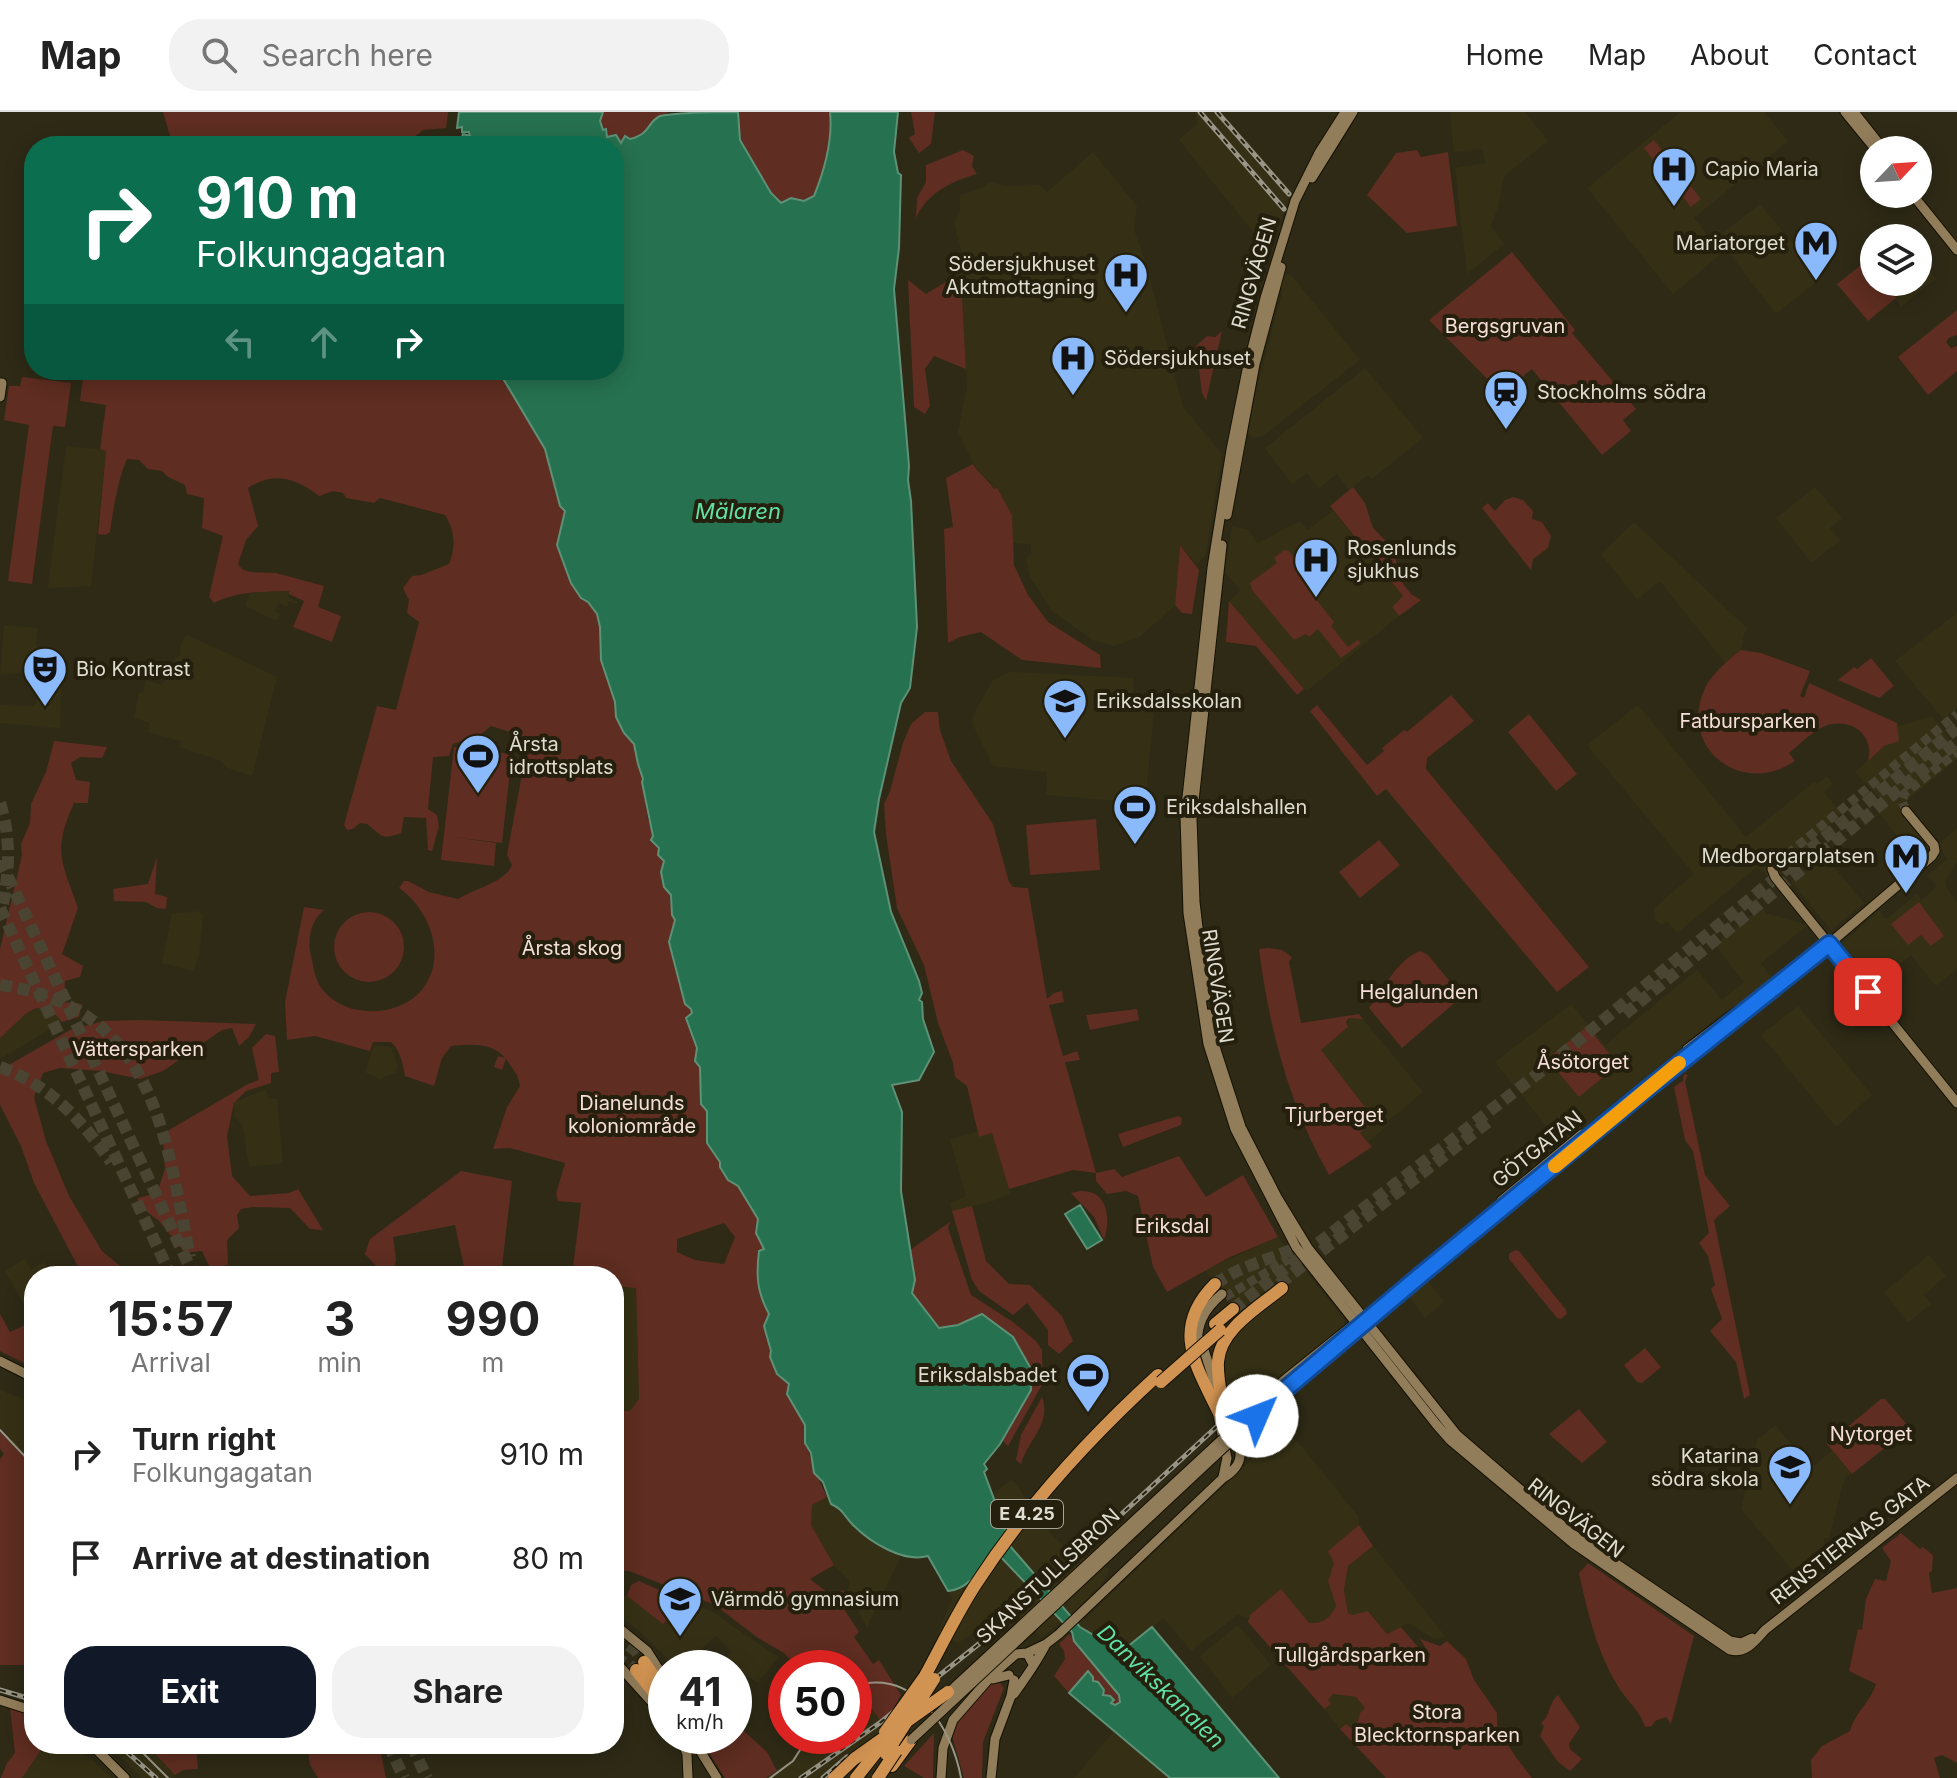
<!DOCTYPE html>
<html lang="en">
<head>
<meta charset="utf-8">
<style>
	:root { --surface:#fff; --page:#f2f2f2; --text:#222; --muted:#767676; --line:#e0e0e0; --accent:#111827 }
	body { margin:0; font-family:Inter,sans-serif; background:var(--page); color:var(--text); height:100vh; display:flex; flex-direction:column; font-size:30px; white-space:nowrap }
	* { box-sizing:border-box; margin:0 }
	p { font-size:26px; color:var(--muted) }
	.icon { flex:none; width:44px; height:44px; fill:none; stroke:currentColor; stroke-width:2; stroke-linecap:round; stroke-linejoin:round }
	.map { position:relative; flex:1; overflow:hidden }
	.sheet { position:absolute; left:24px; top:1154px; width:600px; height:488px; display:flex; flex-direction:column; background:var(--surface); border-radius:32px; box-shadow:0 4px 20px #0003 }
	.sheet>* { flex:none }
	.hud { position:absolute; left:24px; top:24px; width:600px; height:244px; border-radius:32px; box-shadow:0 4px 20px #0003; background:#0b6e4f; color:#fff; overflow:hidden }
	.needle { width:52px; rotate:65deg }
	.controls { position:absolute; left:1860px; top:24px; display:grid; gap:16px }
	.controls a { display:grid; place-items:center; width:72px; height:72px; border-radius:50%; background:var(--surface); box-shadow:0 4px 20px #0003; font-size:40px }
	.speed { position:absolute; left:648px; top:1538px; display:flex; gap:16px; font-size:40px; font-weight:700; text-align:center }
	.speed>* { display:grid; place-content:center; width:104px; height:104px; border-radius:50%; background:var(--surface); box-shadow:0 4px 20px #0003; line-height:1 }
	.speed small { font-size:20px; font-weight:400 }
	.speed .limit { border:12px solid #d22; background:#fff; color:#111 }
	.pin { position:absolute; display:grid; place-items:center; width:68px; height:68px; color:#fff; margin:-34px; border-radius:16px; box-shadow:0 4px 12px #0006 }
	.me { position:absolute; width:88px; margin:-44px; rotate:46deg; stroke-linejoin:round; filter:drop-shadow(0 0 6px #0008) }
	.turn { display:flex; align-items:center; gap:28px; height:168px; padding:0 40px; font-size:36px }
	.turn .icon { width:104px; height:104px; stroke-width:2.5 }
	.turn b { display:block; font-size:56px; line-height:68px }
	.lanes { display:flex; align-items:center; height:76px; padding:0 40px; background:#0003; justify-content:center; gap:40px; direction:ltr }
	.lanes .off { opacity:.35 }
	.eta { display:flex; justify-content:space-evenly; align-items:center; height:136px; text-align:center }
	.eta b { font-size:48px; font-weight:700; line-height:56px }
	.primary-button { display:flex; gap:16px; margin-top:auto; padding:16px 40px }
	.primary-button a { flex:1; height:92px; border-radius:32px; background:var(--accent); color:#fff; font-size:32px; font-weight:700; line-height:92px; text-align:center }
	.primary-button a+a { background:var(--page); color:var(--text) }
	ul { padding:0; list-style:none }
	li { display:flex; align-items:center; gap:24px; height:104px; padding:0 40px }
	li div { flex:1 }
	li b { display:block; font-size:30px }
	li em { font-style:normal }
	header { display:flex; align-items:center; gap:48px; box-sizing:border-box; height:112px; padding:0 40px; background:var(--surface); border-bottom:2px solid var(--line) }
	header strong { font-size:38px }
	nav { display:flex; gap:44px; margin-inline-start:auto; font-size:28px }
	.search { width:560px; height:72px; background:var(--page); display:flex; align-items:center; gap:20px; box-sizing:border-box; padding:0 28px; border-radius:32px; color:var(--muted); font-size:30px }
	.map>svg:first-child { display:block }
	.built { fill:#353015 }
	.green { fill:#5f2d21; fill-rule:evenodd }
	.water { fill:#267150; stroke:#5e9176; stroke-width:2 }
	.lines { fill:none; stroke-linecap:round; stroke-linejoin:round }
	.secondary-tunnel { stroke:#494532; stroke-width:9; stroke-dasharray:9 4.5; stroke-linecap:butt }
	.highway-tunnel { stroke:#494532; stroke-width:12; stroke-dasharray:12 6; stroke-linecap:butt }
	.secondary-casing { stroke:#161202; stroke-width:11 }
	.highway-casing { stroke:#161202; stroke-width:14 }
	.secondary { stroke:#927d5a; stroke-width:9 }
	.highway { stroke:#d19352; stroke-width:12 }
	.tram { stroke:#999586; stroke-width:2 }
	.rail-casing { stroke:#999586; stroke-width:5 }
	.rail { stroke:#24200d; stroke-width:2; stroke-dasharray:6; stroke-linecap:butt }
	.secondary-bridge-casing { stroke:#161202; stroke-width:11; stroke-linecap:butt }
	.highway-bridge-casing { stroke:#161202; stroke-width:14; stroke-linecap:butt }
	.secondary-bridge { stroke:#927d5a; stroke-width:9 }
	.highway-bridge { stroke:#d19352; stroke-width:12 }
	.route-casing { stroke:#114b97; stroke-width:20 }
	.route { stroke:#1a73e8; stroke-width:14 }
	.slow { stroke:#f59e0b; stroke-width:14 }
	.labels { text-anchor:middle; stroke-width:8; stroke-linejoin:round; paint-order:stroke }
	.shield { fill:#24200d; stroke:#a7a496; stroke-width:2 }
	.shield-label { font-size:18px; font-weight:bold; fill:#dfdcd0 }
	.poi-label { font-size:20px; fill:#dfdcd0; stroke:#24200d; text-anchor:start }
	.street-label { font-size:20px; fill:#dfdcd0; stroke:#24200d }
	.park-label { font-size:20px; fill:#f6ded8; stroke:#24200d }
	.water-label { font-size:22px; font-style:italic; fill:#60e2a7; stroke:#24200d }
</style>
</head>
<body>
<header>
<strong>Map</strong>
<div class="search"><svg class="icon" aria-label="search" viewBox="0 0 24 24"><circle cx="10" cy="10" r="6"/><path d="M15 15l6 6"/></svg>Search here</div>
<nav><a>Home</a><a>Map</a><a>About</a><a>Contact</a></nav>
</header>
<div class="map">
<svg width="1957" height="1666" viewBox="0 0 1957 1666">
	<rect width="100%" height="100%" fill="#2e2a16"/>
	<path class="built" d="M1195 0H1221L1291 79 1279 113 1266 136 1179 28 1198 11Z
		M1450 0H1525L1548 29 1504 64 1498 95 1491 114 1504 132 1467 162 1455 56 1485 51 1483 37 1454 40Z
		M1681 0H1764L1788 29 1694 106 1722 141 1673 182 1587 76Z
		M1093 40 1137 94 1134 117 1147 155 1183 295 1222 342 1206 442 1197 452 1180 433 1175 493 1140 525 1114 534 1093 528 1052 499 1030 465 1026 446 1031 442V432L1012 431V404L997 376 994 377 989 368 980 364 958 320 967 275 962 186 956 166V157L963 144 954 112 960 99V83L984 75 990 70 1005 74 1039 73 1047 80Z
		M1760 92 1821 166 1776 202 1717 125Z
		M1918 142 1936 167 1901 195 1883 170H1918Z
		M1282 160 1292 164 1360 248 1263 324 1254 326 1248 322 1252 295 1283 177 1279 174Z
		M1365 256 1423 326 1372 367 1368 363 1349 378 1337 362 1319 376 1307 361 1292 372 1265 336Z
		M66 334 106 338 91 474 48 476Z
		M1815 375 1842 406 1830 416 1840 428 1812 451 1776 406Z
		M1333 399 1404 485 1392 495 1399 504 1308 578 1304 577 1229 489 1240 478 1225 460 1232 415 1247 417 1258 431 1300 409 1308 418Z
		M1634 410 1748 517 1744 522 1741 538 1725 551 1660 469 1637 487 1601 442Z
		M290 479 288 485 298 490 297 492 289 489 287 495 278 491 274 499 280 502 277 509 246 495 245 492 250 481Z
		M1957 501V596L1943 607 1895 549Z
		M4 513 37 516 36 532 38 538 61 574 60 616 0 611V593L34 594 41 580 35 559 0 563Z
		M186 522 277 565 252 664 228 656 219 648 179 635 181 629 148 620 150 611 134 606 139 581H143L146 568 161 573 164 570 167 564 162 559 180 543 181 532Z
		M1009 560 1134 566 1132 598 1154 601 1145 691 1046 683 1047 660 993 654 973 613V603L993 568Z
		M1638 593 1746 725 1814 670 1817 672 1827 664 1833 672 1824 680 1841 701 1807 733 1811 738 1773 769 1757 755 1677 821 1667 809 1661 813 1655 808 1654 796 1694 762 1587 633Z
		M1932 604 1957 637V647L1904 691 1906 697 1902 700 1930 734 1917 748 1878 700 1886 692 1855 660 1884 634 1896 615Z
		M1957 717V750L1945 769 1946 775 1957 790V857L1936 874 1911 843 1874 874 1842 831 1879 799 1886 807 1917 782 1921 788 1930 781 1936 774 1928 763 1947 747 1938 732Z
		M1823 742 1864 791 1831 818 1791 769Z
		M1761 795 1766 801 1808 813 1761 851 1772 867 1741 892 1723 901 1562 1033 1495 950 1571 892 1605 933 1697 858 1722 888 1744 870 1715 833Z
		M200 799 203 803 199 844 193 859 162 851 172 802Z
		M1798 894 1872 983 1836 1015 1761 923Z
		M39 896 54 899 62 910 0 947V926L21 905Z
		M1355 904 1363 907 1423 980 1388 1009 1389 1012 1368 1030 1360 1021 1375 1009 1321 938 1347 916 1349 906Z
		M374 933 391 935 398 954 395 961 379 967 365 960Z
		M266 977 269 987H277L283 1051 249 1055 243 1015 235 1004 234 990Z
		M978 1020 980 1025 992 1021 1010 1081 993 1089 952 1099 950 1091 966 1084 950 1027Z
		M1278 1125 1344 1207V1216L1269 1277 1260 1270 1228 1300 1222 1259 1227 1227 1283 1178 1277 1169 1237 1200 1205 1158Z
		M1929 1143 1946 1164 1924 1183 1931 1192 1908 1211 1884 1180Z
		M25 1147 31 1157 44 1150 52 1164H34V1188L27 1191H23L5 1159Z
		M1424 1165 1444 1190 1425 1206 1406 1181Z
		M614 1174 636 1175 639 1287 630 1299H621L614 1295Z
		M0 1278 34 1291V1356L0 1320Z
		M1775 1313 1807 1352 1814 1354 1832 1338 1852 1362 1845 1364 1829 1426H1825L1811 1470 1800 1467 1741 1397 1757 1328Z
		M1280 1320 1298 1330 1358 1404 1359 1413 1329 1439 1334 1451 1328 1469 1336 1494 1331 1505 1318 1511H1309L1280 1478 1248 1506 1237 1503 1191 1539 1164 1506 1127 1535 1097 1525 1080 1515 1004 1426 1003 1410 992 1382 1011 1368 1015 1371 1046 1417 1071 1441 1096 1445 1109 1457 1108 1462 1098 1477 1076 1498 1084 1508Z
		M827 1385 831 1392 845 1399 888 1436 902 1442 867 1515 853 1490 845 1485 850 1469 834 1453 811 1413V1393Z
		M1373 1434 1445 1524 1443 1526 1434 1527 1408 1511 1387 1522 1369 1499 1352 1503 1348 1501 1344 1478 1348 1454Z
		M995 1439 1062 1510 1042 1525 1018 1505 1002 1502 958 1531 938 1521 952 1487 948 1479 958 1478 982 1456Z
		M627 1484 664 1512 686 1490 711 1499 778 1545 758 1571 747 1564 734 1576V1556H716L732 1540 716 1524 696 1543 707 1556H673L665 1544 641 1521 614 1499 620 1485Z
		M1238 1513 1271 1553 1232 1586 1200 1544Z
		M854 1573 880 1607 901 1593 880 1623 826 1666H766L792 1647 804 1630 812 1634 817 1624H854Z
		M1333 1582 1356 1585 1365 1596 1360 1601 1357 1611 1351 1616 1346 1612 1340 1617 1324 1597 1331 1592 1328 1588Z
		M1114 1619 1170 1666H1074Z
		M45 1632H74L112 1666H22Z
		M103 1632H146L175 1663 172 1666H141L125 1649Z"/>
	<path class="green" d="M163 0H448L446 16 423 18 408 30 410 34H173Z
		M603 0H669L650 12 648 19 621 32 613 24 607 26 600 9Z
		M738 0H830C833 29 825 57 814 84L804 89 781 91 771 81 740 28Z
		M911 0H935L931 32 919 41 909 26 915 22Z
		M1654 28 1701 87 1691 95 1644 36Z
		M963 38 974 44 972 54 977 62C952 69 927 81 916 106L917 86 926 70V53Z
		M1417 38 1421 45 1448 40 1457 114 1407 121 1367 83 1396 41Z
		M1512 140 1575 218 1572 221 1636 297 1623 308 1631 319 1602 343 1532 257 1524 263 1521 281 1511 291 1429 208Z
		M1866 149 1874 159V170H1883L1896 186 1868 209 1837 172Z
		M952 166H956L962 186 966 257 934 244 925 257 930 294 925 302 914 295 908 168 926 182Z
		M1957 198V223L1949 226 1946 230 1951 236 1957 234V259L1928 283 1898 245Z
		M1222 219 1206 289 1202 281 1196 234 1207 224 1215 225Z
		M84 258H498L545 337 560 394 565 398 557 433 597 502 600 515 601 548 615 590 616 605 624 621 634 632 638 642 648 707 664 749 661 760 664 775 671 783 675 813 669 830 685 891 691 897 692 901 686 906 697 936 695 949 700 955 701 992 707 999V1031L720 1050V1055L728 1068 738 1074 758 1107 756 1121 764 1137 759 1140C756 1164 757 1180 769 1202L764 1214 772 1250 777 1262 789 1271 787 1282C791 1293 800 1301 804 1311 806 1318 806 1324 807 1331 810 1350 819 1368 827 1385L812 1393 811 1413 834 1453 810 1467 832 1484 842 1478 846 1481 840 1491 859 1520 854 1525 873 1552 879 1548 901 1583 892 1599 880 1608 860 1580 856 1579 854 1556H799L784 1541 758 1526 715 1493 629 1459H614V1295L621 1299H630L639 1287 636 1176 614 1174V1164H572L581 1091 558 1089 556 1082 565 1051 510 1036 493 1037 507 995 520 974 517 963 506 947 502 958 494 955 498 944 505 946C493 930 469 932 451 934L442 946 434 974 405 964C403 952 400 938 391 930H373L370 939 315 924 287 928 285 890 304 795 324 798C309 810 307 831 312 848 314 858 316 869 322 877 343 905 392 906 417 883 450 851 432 799 399 776L404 769H408L429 780 458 787C475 776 504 771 512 753L507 743 525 646 518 626 513 621 491 614 479 624 453 632 449 644 433 645 428 697 437 703 439 714 432 739 428 738 426 706 404 705 401 721C380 729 382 723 367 712L360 711 353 717 347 718 344 713 377 594 396 598 419 510 407 501 409 488 403 476 412 464 421 463 449 452C456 435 455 419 445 403L380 386 374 391 346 386 343 381 333 379 319 384C295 366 274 359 248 376L258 414 246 428 238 452 242 457 250 460 276 461 324 474 318 495 341 504 332 530 293 515 304 489 289 482V479C263 480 238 479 214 491L209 485 223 424 202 416 204 386 187 382 185 373 168 365 162 359 148 357 139 348 127 347C118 367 113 398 110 420L106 423 98 422 106 339 100 337 106 293 80 289ZM724 1111 735 1125 724 1152 695 1148 677 1140V1127Z
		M22 265 71 271 65 315 53 314 32 472 8 469 29 313 4 308 9 274H20Z
		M973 352C979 363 988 367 994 377L997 376 1012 403 1014 453 1028 483 1048 510 1100 543 1101 556 1022 548 981 520 960 525 948 531 944 417 953 415 946 366Z
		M1353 375 1365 391 1373 416 1392 435 1403 472 1411 482 1421 488 1399 504 1392 495 1403 484 1330 394Z
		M1513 385 1523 388 1533 399 1532 407 1542 410 1551 424 1548 436 1533 447 1531 458 1482 396 1488 391 1495 399 1505 388Z
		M1180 433 1199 458 1192 502 1182 501 1175 493Z
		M1284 438 1289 439 1319 476 1312 482 1334 510 1331 514 1348 535 1358 528 1361 531 1341 546 1318 517 1309 525 1306 522 1294 528 1252 478 1250 471 1277 451 1274 446Z
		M1229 489 1304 577 1297 583 1256 534 1226 530Z
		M1741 538 1761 541 1810 559 1800 584 1804 586 1809 571 1897 611 1899 629 1884 634 1868 649C1875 622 1850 605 1825 614 1813 619 1800 632 1789 641L1795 649C1740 686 1676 634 1706 574 1714 560 1728 548 1741 538Z
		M1871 546 1894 574 1879 586 1838 568 1854 555 1857 557Z
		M1451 583 1474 609 1427 646 1426 657 1589 855 1557 880 1386 677 1377 684 1310 599 1317 593 1367 653 1384 639 1382 636 1404 618 1407 620Z
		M925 600H938L940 618 951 649 993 712 1009 770 1013 775 1028 776 1047 887 1054 881 1062 879 1064 890 1049 893 1063 944 1077 939 1080 948 1065 950 1096 1061 1114 1057 1122 1065 1179 1044 1206 1085 1243 1063 1278 1125 1230 1145 1167 1180 1153 1155 1138 1084 1126 1079 1107 1082 1096 1069V1061L1073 1058 1009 1077 992 1021 979 1025 967 974 955 965 953 951 938 911 924 853 897 796 886 722 884 692 890 679 903 631 911 612Z
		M1529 602 1577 662 1556 679 1508 620Z
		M54 629 107 635 102 646 80 645 71 651 76 668 90 670 88 691H74C52 740 62 749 78 796L62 842 83 854 80 865 65 869 64 890 82 892 79 905 62 910C37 878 21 909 0 926V837L22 743 21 732 30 711 31 692 46 660Z
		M454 635 512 642 502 731 452 725 496 731 494 754 441 748Z
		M1096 707 1100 758 1030 763 1026 713Z
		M1379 728 1400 753 1360 786 1339 760Z
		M157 745 155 782 167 785 166 797 157 796 146 790 114 789 113 777 148 772Z
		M1919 790 1944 824 1931 834 1921 823 1908 833 1891 812Z
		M334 835a35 35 0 1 1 70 0a35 35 0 1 1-70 0Z
		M1268 836 1282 838 1292 845 1289 850 1301 911 1359 902 1363 907 1349 906 1346 910 1348 915 1321 938 1375 1008 1360 1021 1372 1035 1329 1063C1289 993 1269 916 1259 837Z
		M1420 839 1428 843 1457 878 1458 888 1402 936 1369 896C1383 877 1398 847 1420 839Z
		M1137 897 1139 908 1090 918 1086 903Z
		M139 908 256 912 249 925 239 934 232 916 222 918 163 959 140 967 101 959 60 956 43 961 34 985 46 1029 69 1084 102 1139 132 1164H83L34 1071 21 1034 0 993V958L70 918 103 909Z
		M1584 917 1590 918 1612 945V958L1579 985 1547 947Z
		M266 922 275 924 279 960 271 961V971L246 979 234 991 227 1024 232 1064 250 1084 289 1081 298 1077 323 1118 310 1117 290 1096 253 1095 241 1097 237 1103 239 1116 227 1128 228 1153 210 1156 202 1139 185 1141 159 1109 138 1093V1086L157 1081 165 1057 163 1025 169 1018 248 972 259 968 252 936Z
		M1684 962 1688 963 1685 969 1705 1063 1730 1094 1714 1108 1750 1283 1744 1287 1736 1250 1710 1219 1722 1207 1711 1177 1715 1173 1708 1144 1699 1131 1709 1121 1693 1039 1685 1028 1674 975 1683 969Z
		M1178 1004 1182 1006 1181 1013 1123 1035 1118 1022Z
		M461 1059 512 1069 501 1164H466L455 1113 393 1125 396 1147 394 1159 378 1156 365 1142 370 1127Z
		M1081 1079C1108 1078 1111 1107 1104 1128L1094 1105 1071 1081Z
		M972 1094 986 1149 1009 1172 1030 1173 1062 1204 1073 1229 1059 1242 1048 1233V1218L1027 1191 1013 1203 979 1179 972 1168 952 1099Z
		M950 1110 948 1116 971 1183 1013 1210 1036 1229 1042 1238 1043 1271 1008 1334 1002 1328 1031 1278 958 1213 939 1216 911 1181 915 1168 910 1138Z
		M1515 1138 1519 1139 1566 1198 1567 1202 1561 1207 1557 1206 1509 1147V1142Z
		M0 1202 10 1220 27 1212 34 1224V1256L0 1239Z
		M1645 1236 1661 1255 1642 1271 1637 1270 1624 1253Z
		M1042 1285C1052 1311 1028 1328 1021 1352L1016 1348 1021 1323Z
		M1881 1287H1885L1910 1316 1852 1362 1827 1332Z
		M1579 1297 1607 1330 1582 1351 1549 1322Z
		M0 1320 34 1356V1553H0V1347L4 1342 0 1337Z
		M1359 1413 1373 1434 1348 1454 1344 1478 1348 1501 1352 1503 1368 1499 1387 1522 1401 1515 1428 1547 1430 1543 1420 1527 1440 1534 1447 1529 1466 1547 1474 1568 1497 1601V1614L1515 1644 1532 1666H1386L1340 1617 1346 1612 1351 1616 1357 1611 1360 1601 1365 1596 1356 1585 1333 1582 1328 1588 1331 1592 1324 1597 1248 1510 1250 1503 1281 1477 1309 1511C1323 1512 1330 1506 1336 1494L1328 1469 1334 1451 1328 1439Z
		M1901 1421 1920 1437 1923 1435 1933 1443 1932 1459 1929 1461 1932 1481 1957 1476V1651L1942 1643 1934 1646 1940 1666H1812L1811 1648 1822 1634 1850 1619C1855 1600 1870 1591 1876 1572L1849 1559 1858 1517 1862 1518 1866 1487 1875 1467 1886 1469 1891 1449 1882 1436Z
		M1588 1451 1694 1524 1671 1612 1666 1605 1655 1609 1652 1614 1645 1615C1640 1599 1630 1592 1621 1579 1597 1542 1588 1502 1579 1461Z
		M639 1469 686 1490 663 1512 627 1484 631 1473Z
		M1069 1522 1119 1584 1120 1590 1118 1592 1112 1593 1113 1589 1103 1583 1088 1559 1069 1581 1054 1564 1065 1547 1064 1539 1059 1532Z
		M997 1567 1004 1576 983 1630 982 1666H964L951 1620 965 1595Z
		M1558 1583 1580 1615 1569 1632 1570 1637 1582 1647 1570 1659 1558 1650 1540 1624 1544 1614 1541 1611C1551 1604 1548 1591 1558 1583Z
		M10 1595 34 1605V1632H45L22 1666H1L7 1651 15 1641Z
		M734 1610 767 1640 777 1659 766 1666H725L698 1624H734Z
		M934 1621 933 1666H924L904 1654Z
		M146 1632H196L198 1657 183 1658 175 1663Z
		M314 1632H379L386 1666H318L310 1653 308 1638Z"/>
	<path class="water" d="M459 0H603L600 9 603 18 606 17 607 25 616 23 621 31 625 24 630 27C652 21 646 11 660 4 681 0 714 0 738 0L740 28 771 81 781 91 791 86 804 89 814 84C825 57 833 29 830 0H898L894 40 898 61 901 63 899 136 894 177 909 354 908 368 911 389 917 515 910 576 901 591 879 687 874 720 891 800 919 869 922 881 919 888 922 890 923 907 934 940 919 968 892 973 902 1000 901 1079 915 1168 912 1181 939 1216 958 1213 982 1202 1013 1225 1030 1255 1031 1278 1000 1332 984 1352 987 1357 984 1360 1007 1422 1004 1427 1080 1515 1097 1525 1109 1513 1127 1535 1152 1515 1279 1666H1170L1069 1581 1088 1559 1093 1565V1569L1098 1570 1104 1578 1103 1583 1110 1584 1114 1588 1111 1591 1115 1593 1120 1590 1119 1583 1074 1529 1072 1520 996 1440C984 1454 968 1478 948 1479L928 1444C903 1451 870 1430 853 1413 844 1404 843 1397 831 1392L823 1370 814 1361 811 1341 805 1331V1313L787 1282 789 1272 777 1262 770 1245 771 1239 764 1214 769 1202C757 1180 756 1164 759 1139L764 1137 756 1121 758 1107 738 1074 728 1068 720 1055V1050L707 1031V999L701 992 700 955 695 949 697 936 686 906 692 901 691 897 685 892 669 830 675 808 672 803 671 783 664 775 661 760 664 749 658 743 659 736 651 728 653 724 642 670 643 667 638 652 634 632 624 621 616 605 615 590 601 548 600 515 597 502 588 490 581 486 571 471 557 433 565 399 560 394 545 337 498 258H614V34H456L460 33 463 22 470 24 469 20H462V15L457 16Z
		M1080 1093 1102 1128 1087 1137 1065 1102Z"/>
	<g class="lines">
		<path class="secondary-tunnel" d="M1906 699 1902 689 1905 681 1957 640
			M1777 751 1957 602
			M1225 1185 1289 1147"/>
		<path class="highway-tunnel" d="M0 691C12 727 9 765 1 801
			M0 748 194 1164
			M0 796 171 1164
			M0 873C153 895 165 1020 190 1145
			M1625 902 1957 630
			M0 955C49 973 81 1007 111 1050
			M1215 1172C1241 1153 1276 1146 1305 1132
			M1279 1172 1488 1010
			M1233 1197 1544 957 1957 616
			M614 1523 635 1538 644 1550
			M614 1544 636 1558
			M388 1632 404 1666
			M411 1632 427 1666"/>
		<g class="secondary-casing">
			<path id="secondary" d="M1345 0 1319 41 1295 89 1265 186 1248 253 1231 338 1212 456 1185 704 1188 801 1208 932 1235 1017 1296 1135 1436 1312 1450 1328 1574 1432 1730 1538C1746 1542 1755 1529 1765 1518L1957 1366
				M1845 0 1876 38
				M1854 0 1884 38
				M1312 66 1353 0
				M1912 82 1957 138
				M0 271H2L0 285
				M1227 403 1255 252 1281 155
				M1777 751 1772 757 1775 765 1957 991
				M1206 884 1195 790 1192 707 1222 433
				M1209 902 1216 938 1241 1015 1277 1085 1308 1136 1457 1323 1571 1421 1730 1529 1741 1531 1752 1526
				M1687 937 1736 900
				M1501 1089 1582 1022
				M1202 1232 1216 1275
				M1198 1238C1195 1214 1204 1197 1222 1182
				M0 1249 34 1266
				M1216 1294 1227 1346 1223 1365
				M1243 1308 1283 1269 1358 1209
				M1248 1313 1288 1275 1422 1162 1641 982 1829 832 1932 744 1935 739 1934 733 1906 699
				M614 1512 647 1539 666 1569
				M1027 1541 1046 1532 1059 1522 1223 1366C1232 1361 1241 1352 1240 1341
				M614 1548 666 1606
				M993 1567 1009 1563
				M1014 1582C1026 1565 1037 1550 1046 1532
				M0 1588 34 1599
				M680 1624 687 1642 688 1666
				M691 1624 717 1666
				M91 1632 125 1666
				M941 1666 943 1636 953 1608 994 1561 1016 1542 1027 1541 1033 1552
				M991 1666 995 1627 1011 1584 1014 1568"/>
		</g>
		<g class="highway-casing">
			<path id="highway" d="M1215 1172C1171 1216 1195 1252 1218 1299
				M1215 1212 1233 1197
				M1224 1301C1222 1284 1217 1267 1218 1250 1220 1217 1259 1195 1282 1176
				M644 1550 666 1582
				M636 1558 666 1596
				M925 1564C942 1533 957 1501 976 1472 1026 1395 1090 1325 1158 1263
				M892 1654 911 1628"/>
		</g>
		<use href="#secondary" class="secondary"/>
		<use href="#highway" class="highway"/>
		<path class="tram" d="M0 1318 34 1354
			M854 1574C914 1556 952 1615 961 1666
			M134 1632 168 1666
			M770 1666 793 1649 809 1624"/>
		<g class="rail-casing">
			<path id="rail" d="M1200 0 1284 97
				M1217 0 1289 82
				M0 1578 34 1588
				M118 1632 156 1666
				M801 1666 881 1610 990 1523 1262 1273
				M823 1666 847 1645"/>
		</g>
		<use href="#rail" class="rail"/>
		<g class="secondary-bridge-casing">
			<path id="secondary-bridge" d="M946 1583 1243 1308
				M911 1628 1248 1313"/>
		</g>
		<g class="highway-bridge-casing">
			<path id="highway-bridge" d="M1161 1270 1220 1218
				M885 1620 925 1564
				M886 1642 934 1567
				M834 1666 854 1647 948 1580
				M856 1666 886 1628
				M878 1666 896 1639"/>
		</g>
		<use href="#secondary-bridge" class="secondary-bridge"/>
		<use href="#highway-bridge" class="highway-bridge"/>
	</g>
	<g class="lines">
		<g class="route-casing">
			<path id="route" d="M1257 1304 1288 1275 1422 1162 1641 982 1829 832 1868 880"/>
		</g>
		<use href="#route" class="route"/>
		<path class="slow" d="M1555 1054 1679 951"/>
	</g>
	<defs>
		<g id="hospital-pin" transform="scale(2.3)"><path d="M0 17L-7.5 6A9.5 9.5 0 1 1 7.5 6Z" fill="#8abafc" stroke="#24200d"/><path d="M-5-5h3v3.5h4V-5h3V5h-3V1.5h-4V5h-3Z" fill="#111"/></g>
		<g id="metro-pin" transform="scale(2.3)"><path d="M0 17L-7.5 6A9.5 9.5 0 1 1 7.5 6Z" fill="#8abafc" stroke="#24200d"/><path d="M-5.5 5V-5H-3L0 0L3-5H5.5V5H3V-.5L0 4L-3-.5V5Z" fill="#111"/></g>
		<g id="station-pin" transform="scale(2.3)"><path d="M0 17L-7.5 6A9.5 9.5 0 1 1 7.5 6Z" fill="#8abafc" stroke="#24200d"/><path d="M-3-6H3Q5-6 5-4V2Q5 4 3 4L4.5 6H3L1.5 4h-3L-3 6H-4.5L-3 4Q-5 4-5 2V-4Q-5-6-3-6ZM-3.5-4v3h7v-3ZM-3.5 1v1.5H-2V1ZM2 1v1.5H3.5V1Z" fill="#111"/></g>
		<g id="theatre-pin" transform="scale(2.3)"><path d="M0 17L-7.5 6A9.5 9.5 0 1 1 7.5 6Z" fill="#8abafc" stroke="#24200d"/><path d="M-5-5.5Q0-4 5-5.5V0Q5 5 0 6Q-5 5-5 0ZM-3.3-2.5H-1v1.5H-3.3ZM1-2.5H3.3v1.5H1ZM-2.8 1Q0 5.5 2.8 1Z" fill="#111"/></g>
		<g id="school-pin" transform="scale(2.3)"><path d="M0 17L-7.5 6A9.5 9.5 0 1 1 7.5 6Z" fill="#8abafc" stroke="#24200d"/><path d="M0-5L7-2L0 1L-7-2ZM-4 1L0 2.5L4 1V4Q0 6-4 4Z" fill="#111"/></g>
		<g id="stadium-pin" transform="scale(2.3)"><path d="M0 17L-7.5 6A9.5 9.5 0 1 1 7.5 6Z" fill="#8abafc" stroke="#24200d"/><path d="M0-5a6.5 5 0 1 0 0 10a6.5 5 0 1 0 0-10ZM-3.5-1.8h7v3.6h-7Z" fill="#111"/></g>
	</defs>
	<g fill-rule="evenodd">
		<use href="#hospital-pin" x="1674" y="57"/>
		<use href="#metro-pin" x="1816" y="131"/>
		<use href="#hospital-pin" x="1126" y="163"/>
		<use href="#hospital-pin" x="1073" y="246"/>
		<use href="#station-pin" x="1506" y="280"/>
		<use href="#hospital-pin" x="1316" y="448"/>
		<use href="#theatre-pin" x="45" y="557"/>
		<use href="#school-pin" x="1065" y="589"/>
		<use href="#stadium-pin" x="478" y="644"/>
		<use href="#stadium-pin" x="1135" y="695"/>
		<use href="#metro-pin" x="1906" y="744"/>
		<use href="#stadium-pin" x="1088" y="1263"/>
		<use href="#school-pin" x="1790" y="1355"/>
		<use href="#school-pin" x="680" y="1487"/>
	</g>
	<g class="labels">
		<rect class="shield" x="991" y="1388" width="72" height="28" rx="6"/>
		<g class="shield-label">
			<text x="1027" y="1408">E 4.25</text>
		</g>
		<g class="poi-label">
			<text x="1705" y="64">Capio Maria</text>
			<text x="1785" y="138" text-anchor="end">Mariatorget</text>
			<text x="1095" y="159" text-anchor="end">Södersjukhuset<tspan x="1095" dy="23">Akutmottagning</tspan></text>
			<text x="1104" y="253">Södersjukhuset</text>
			<text x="1537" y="287">Stockholms södra</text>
			<text x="1347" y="443">Rosenlunds<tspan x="1347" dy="23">sjukhus</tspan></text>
			<text x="76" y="564">Bio Kontrast</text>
			<text x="1096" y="596">Eriksdalsskolan</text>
			<text x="509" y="639">Årsta<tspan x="509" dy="23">idrottsplats</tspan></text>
			<text x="1166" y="702">Eriksdalshallen</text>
			<text x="1875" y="751" text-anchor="end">Medborgarplatsen</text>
			<text x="1057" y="1270" text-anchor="end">Eriksdalsbadet</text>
			<text x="1759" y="1351" text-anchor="end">Katarina<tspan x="1759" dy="23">södra skola</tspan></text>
			<text x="711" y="1494">Värmdö gymnasium</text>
		</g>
		<g class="street-label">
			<text transform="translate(1254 161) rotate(-74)" y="7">RINGVÄGEN</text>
			<text transform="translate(1218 874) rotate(81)" y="7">RINGVÄGEN</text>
			<text transform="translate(1537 1037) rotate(-39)" y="7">GÖTGATAN</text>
			<text transform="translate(1576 1406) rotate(38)" y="7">RINGVÄGEN</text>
			<text transform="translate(1850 1428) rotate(-38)" y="7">RENSTIERNAS GATA</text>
			<text transform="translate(1048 1464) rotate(-43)" y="7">SKANSTULLSBRON</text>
		</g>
		<g class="park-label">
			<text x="1505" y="221">Bergsgruvan</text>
			<text x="1748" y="616">Fatbursparken</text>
			<text x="572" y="843">Årsta skog</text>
			<text x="1419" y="887">Helgalunden</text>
			<text x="138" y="944">Vättersparken</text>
			<text x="1583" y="957">Åsötorget</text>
			<text x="632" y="998">Dianelunds<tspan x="632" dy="23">koloniområde</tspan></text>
			<text x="1334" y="1010">Tjurberget</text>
			<text x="1172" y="1121">Eriksdal</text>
			<text x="1871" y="1329">Nytorget</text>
			<text x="1350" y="1550">Tullgårdsparken</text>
			<text x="1437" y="1607">Stora<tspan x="1437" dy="23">Blecktornsparken</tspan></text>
		</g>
		<g class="water-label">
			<text x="738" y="407">Mälaren</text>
			<text transform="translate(1161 1574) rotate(44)" y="8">Danvikskanalen</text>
		</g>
	</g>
</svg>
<div class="controls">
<a><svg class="needle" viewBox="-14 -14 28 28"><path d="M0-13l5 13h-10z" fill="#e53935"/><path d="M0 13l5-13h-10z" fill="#767676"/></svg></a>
<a><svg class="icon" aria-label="layers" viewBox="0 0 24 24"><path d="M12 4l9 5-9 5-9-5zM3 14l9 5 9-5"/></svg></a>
</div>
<div class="speed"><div>41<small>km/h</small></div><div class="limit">50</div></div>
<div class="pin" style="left:1868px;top:880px;background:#d93025"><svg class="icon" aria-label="arrive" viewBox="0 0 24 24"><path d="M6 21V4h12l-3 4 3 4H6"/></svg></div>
<svg class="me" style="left:1257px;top:1304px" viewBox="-20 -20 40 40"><circle r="19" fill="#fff"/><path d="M0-13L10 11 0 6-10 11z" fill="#1a73e8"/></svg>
<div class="hud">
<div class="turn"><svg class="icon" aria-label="right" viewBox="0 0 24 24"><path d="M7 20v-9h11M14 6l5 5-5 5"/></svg><div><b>910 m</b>Folkungagatan</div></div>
<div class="lanes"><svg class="icon off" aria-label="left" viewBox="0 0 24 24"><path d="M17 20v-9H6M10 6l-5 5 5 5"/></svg><svg class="icon off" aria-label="ahead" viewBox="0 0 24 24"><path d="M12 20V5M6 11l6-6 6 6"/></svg><svg class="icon" aria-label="right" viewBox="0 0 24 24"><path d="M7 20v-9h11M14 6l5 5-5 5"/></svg></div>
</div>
<section class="sheet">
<div class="eta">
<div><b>15:57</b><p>Arrival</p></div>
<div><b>3</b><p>min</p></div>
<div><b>990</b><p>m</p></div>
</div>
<ul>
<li><svg class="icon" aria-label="right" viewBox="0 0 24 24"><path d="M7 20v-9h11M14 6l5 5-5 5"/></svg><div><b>Turn right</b><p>Folkungagatan</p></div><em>910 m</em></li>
<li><svg class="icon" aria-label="arrive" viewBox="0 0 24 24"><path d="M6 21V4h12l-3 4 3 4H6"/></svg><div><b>Arrive at destination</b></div><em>80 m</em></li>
</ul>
<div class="primary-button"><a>Exit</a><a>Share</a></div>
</section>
</div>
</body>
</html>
